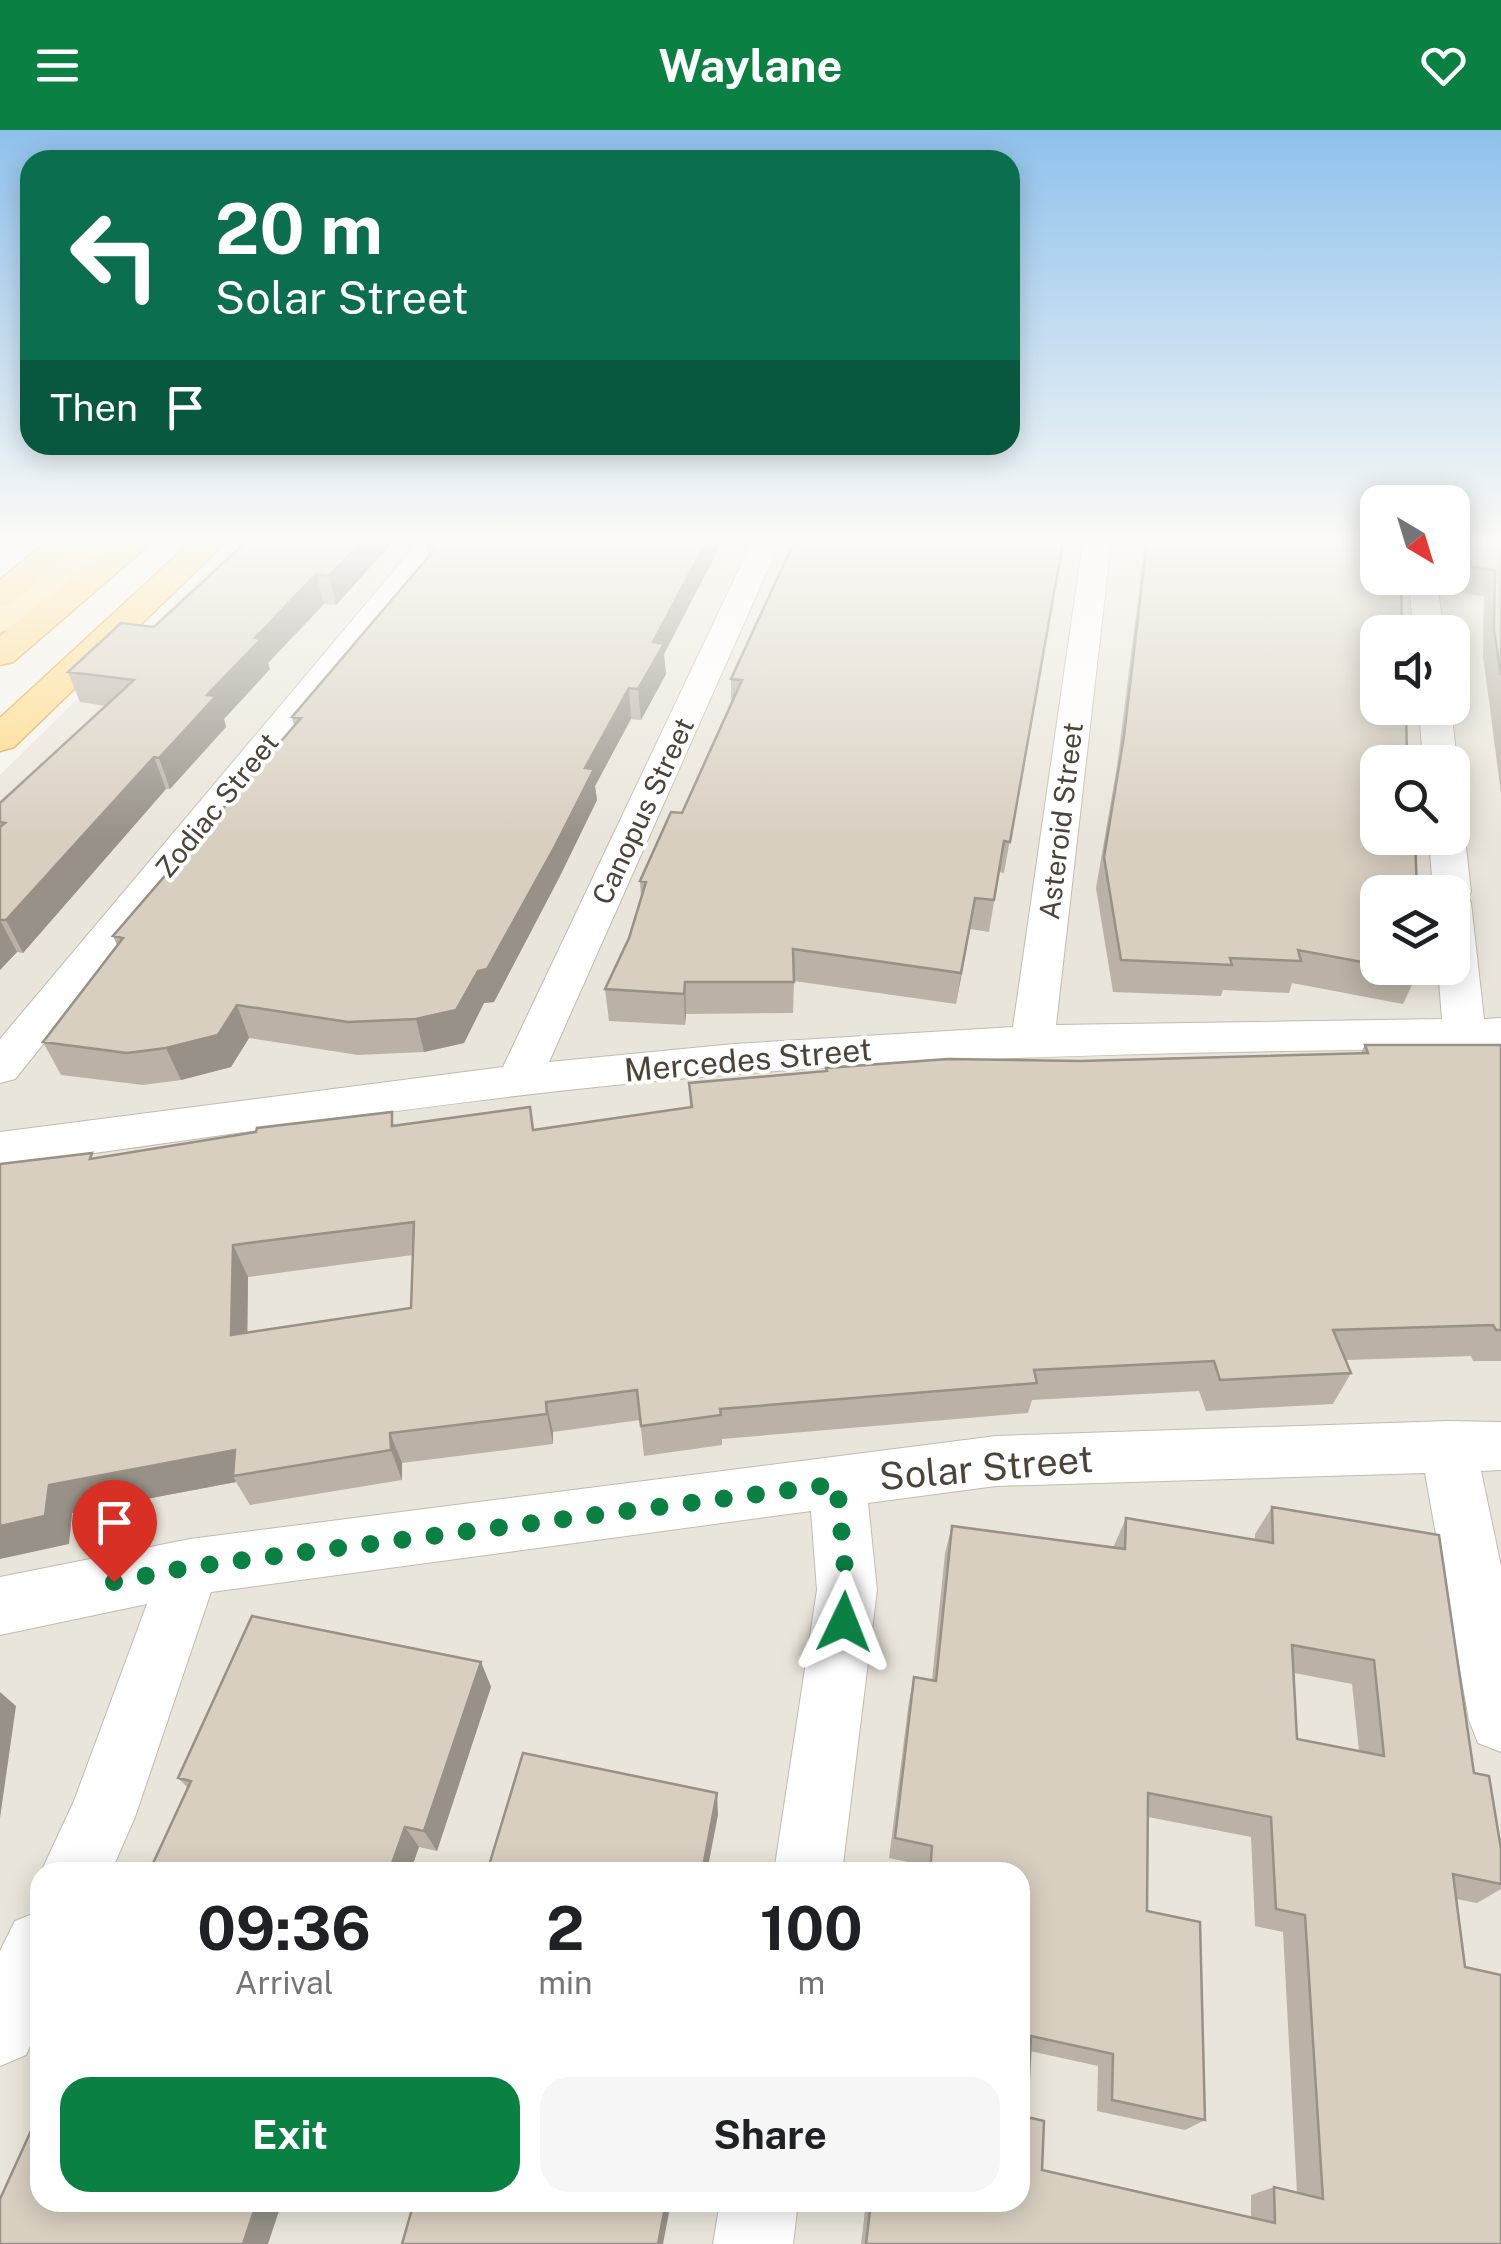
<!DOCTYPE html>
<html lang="en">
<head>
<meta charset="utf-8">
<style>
	:root { --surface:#fff; --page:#f6f6f6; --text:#202124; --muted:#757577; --accent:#0b8043 }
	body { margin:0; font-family:"Public Sans",sans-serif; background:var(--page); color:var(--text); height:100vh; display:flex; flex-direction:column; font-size:38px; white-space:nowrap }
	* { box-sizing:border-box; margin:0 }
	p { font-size:32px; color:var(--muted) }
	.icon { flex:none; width:55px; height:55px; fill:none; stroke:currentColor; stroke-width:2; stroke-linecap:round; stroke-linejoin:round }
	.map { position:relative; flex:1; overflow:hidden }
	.drawer { position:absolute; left:30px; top:1732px; width:1000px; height:350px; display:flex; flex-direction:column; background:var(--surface); border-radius:30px; box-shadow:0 5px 25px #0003 }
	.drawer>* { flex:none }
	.top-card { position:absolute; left:20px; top:20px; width:1000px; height:305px; border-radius:30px; box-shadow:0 5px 25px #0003; background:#0b6e4f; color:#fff; overflow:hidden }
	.needle { width:65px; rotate:142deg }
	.buttons { position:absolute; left:1360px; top:355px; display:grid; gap:20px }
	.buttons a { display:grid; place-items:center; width:110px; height:110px; border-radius:20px; background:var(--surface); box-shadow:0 5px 25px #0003; font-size:50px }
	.pin { position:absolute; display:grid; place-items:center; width:85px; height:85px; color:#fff; margin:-102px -42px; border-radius:50% 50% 50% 0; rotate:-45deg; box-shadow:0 0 10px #0007 }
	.pin .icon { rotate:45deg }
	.me { position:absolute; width:110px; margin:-55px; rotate:2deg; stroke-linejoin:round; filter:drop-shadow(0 0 8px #0008) }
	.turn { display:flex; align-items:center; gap:35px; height:210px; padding:0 30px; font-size:45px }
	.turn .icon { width:130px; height:130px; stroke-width:2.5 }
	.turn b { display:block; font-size:70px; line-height:85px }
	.then { display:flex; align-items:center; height:95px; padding:0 30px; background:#0003; gap:20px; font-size:38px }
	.eta { display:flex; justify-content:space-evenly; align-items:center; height:170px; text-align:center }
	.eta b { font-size:60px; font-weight:700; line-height:70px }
	.button { display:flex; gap:20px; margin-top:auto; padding:20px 30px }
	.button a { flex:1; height:115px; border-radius:30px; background:var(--accent); color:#fff; font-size:40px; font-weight:700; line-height:115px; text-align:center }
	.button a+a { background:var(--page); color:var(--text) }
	header { display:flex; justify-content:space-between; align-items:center; height:130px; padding:0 30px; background:var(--accent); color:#fff; font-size:45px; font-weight:700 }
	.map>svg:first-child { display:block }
	.residential { fill:#eae5da; fill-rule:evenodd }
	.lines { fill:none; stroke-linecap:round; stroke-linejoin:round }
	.minor-casing { stroke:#c2bbae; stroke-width:2 }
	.primary-casing { stroke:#e6c16a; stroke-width:3 }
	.trunk-casing { stroke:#e0a43c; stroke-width:3 }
	.minor { fill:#fff; fill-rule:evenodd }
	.primary { fill:#ffe39c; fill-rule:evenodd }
	.trunk { fill:#ffd985; fill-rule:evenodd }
	.wall { fill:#bab2a6; fill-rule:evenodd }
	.shaded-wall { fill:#979187 }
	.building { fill:#d8cfc1; stroke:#979187; stroke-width:2.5; fill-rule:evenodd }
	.route { stroke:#0b8043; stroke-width:18; stroke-dasharray:0 32.4 }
	.labels { text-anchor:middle; stroke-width:8; stroke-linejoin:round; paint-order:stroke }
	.far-street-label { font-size:28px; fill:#4b4439; stroke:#fff }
	.street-label { font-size:32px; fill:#4b4439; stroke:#fff }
	.near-street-label { font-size:38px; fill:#4b4439; stroke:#fff }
</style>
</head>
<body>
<header><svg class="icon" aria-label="menu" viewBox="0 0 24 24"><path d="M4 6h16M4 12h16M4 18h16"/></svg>Waylane<svg class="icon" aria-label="heart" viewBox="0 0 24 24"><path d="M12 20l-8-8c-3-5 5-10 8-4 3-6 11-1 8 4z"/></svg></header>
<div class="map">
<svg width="1501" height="2114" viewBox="0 0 1501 2114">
	<rect width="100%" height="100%" fill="#f6f3ec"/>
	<path class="residential" d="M237 412H1377L1378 448H1452L1453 412H1501V2114H0V645ZM1378 502H1452V578H1378ZM1378 632H1452V708H1378ZM1378 762H1452V838H1378ZM40 1742H1020V2072H40Z"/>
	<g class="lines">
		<g class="minor-casing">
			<path id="minor" d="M418 412H447L15 949 0 953V909Z
				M752 412H780L549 932 734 914 1013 897 1083 412H1111L1056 895 1442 889 1438 838H1452V762H1433L1429 708H1452V698L1460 700 1465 708 1471 762 1468 767 1471 773 1484 889 1501 888V918C1246 921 991 924 737 944 490 963 245 1003 0 1036V1002L503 937Z
				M1409 448H1437L1443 502H1413Z
				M1419 578H1451L1457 632 1452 639V632H1423Z
				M1448 1291 1501 1292V1340L1481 1341 1501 1436V1622L1478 1613 1469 1590 1425 1343 996 1356 868 1373 877 1460 842 1742H774L817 1460 811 1381 211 1462 135 1687 111 1742H41L74 1671 147 1474 0 1505V1447L190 1409 996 1306Z
				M40 1781V1895L26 1925 0 1936V1821L15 1791Z
				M720 2072H798L793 2114H713Z"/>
		</g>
		<g class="primary-casing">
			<path id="primary" d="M79 412H115L12 499 0 502V475Z"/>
		</g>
		<g class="trunk-casing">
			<path id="trunk" d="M46 412H82L12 474 0 477V450Z
				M116 412H152L13 532 0 535V506Z
				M191 412H226L14 617 0 621V588Z"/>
		</g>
		<use href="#minor" class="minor"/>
		<use href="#primary" class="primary"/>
		<use href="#trunk" class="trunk"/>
	</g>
	<path class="wall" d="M393 412 336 475 324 474 268 533 270 539 224 589 226 597 170 659H166L23 823 17 822 0 840V673L106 576 80 572 68 542 154 497Z
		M425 412H722L664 524 666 544 641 590 631 589 595 656 597 670 559 748 494 872 484 873 464 913 424 922 358 925 249 908 231 937 181 950 143 955 61 945 43 912 117 815 113 806 294 596 292 587 428 427Z
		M1063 412 1004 743 999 742 989 802 970 799 956 874 794 851 793 883 686 884 685 895 609 891 605 859 629 808 641 768 640 751 682 683 731 574V549Z
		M1145 412H1378V838H1418V842L1403 874 1292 853 1289 863 1223 860 1221 866 1113 862 1096 758 1117 636Z
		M1460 412H1501V663L1483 526 1484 466 1460 463 1456 422Z
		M1365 915H1501V1231H1473L1471 1226 1346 1230 1351 1243 1333 1274 1206 1281 1199 1261 1032 1270 1028 1283 722 1309V1315L644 1326 640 1290 553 1302V1314L402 1333V1350L250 1375 236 1352 72 1383 69 1414 95 1029 396 996 534 1000 690 977 689 953 1080 931 1360 924ZM413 1125 411 1178 247 1203 248 1147Z
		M1272 1377 1474 1643 1501 1719V1759L1477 1773 1456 1769 1501 2114H861L866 2072H1020V1742H925L926 1736 889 1728 909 1571 914 1547 932 1550 945 1423 952 1396 1113 1418 1126 1388 1255 1410V1404ZM1294 1543 1352 1554 1359 1621 1297 1609ZM1148 1687 1251 1707 1255 1796 1283 1802 1297 2063 1274 2057 1251 2065V2088L1042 2040 1027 1987 1030 1921 1098 1936 1097 1981 1185 2000 1205 1990 1147 1781Z
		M481 1532 491 1557 437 1721 419 1717 410 1742H149L188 1658 178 1648Z"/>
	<path class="shaded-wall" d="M361 412H393L336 475 329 446Z
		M706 412H722L664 524 666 544 641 590 638 559 653 512Z
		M316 444 324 474 268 533 270 539 224 589 226 597 170 659 159 628 207 565 255 508Z
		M629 558 631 589 595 656 597 670 559 748 494 872 484 873 464 913 424 922 416 889 585 638Z
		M154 627 166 659 23 823 6 790Z
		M975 768 970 799 956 874 961 843Z
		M0 790 17 822 0 840Z
		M685 852 686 884 685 895 684 864Z
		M237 875 249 908 231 937 181 950 166 918Z
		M233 1115 248 1147 247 1236 231 1205Z
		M546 1272 553 1302V1314L547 1284Z
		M390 1303 402 1333V1350L391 1320Z
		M235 1320 233 1346 236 1352 72 1383 69 1414 0 1429V1396L49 1355Z
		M481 1532 491 1557 437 1721 424 1701Z
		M0 1562 16 1576 0 1688Z
		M717 1663 718 1685 707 1742H702Z
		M405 1697 419 1717 410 1742H389Z
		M257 2072H282L268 2114H243Z
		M666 2072H671L663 2114H658Z"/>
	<path class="building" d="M246 412H361L329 446 316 444 255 508 261 509 207 565 216 566 159 628 154 627 6 790H0V697L5 693 0 692V673L134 550 68 542 121 493 154 497Z
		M428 412H706L653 512 664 514 638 559 629 558 585 638 594 639 555 716 487 839 478 841 456 880 416 889 348 892 237 875 218 905 166 918 127 923 43 912 123 808 113 806 301 588 292 587 435 419Z
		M794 412H1063L1010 712 1004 711 994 770 975 768 961 843 793 819 794 852H685L684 864 605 859 629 808 646 752 640 751 671 682 682 683 742 550 731 549Z
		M1147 412H1378V448H1401L1402 502H1378V578H1406L1407 632H1378V708H1415L1417 762H1378V835L1298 820 1301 831 1230 828 1232 835 1121 830 1104 727 1124 606Z
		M1468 412H1501V545L1494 500 1495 440 1471 437Z
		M1392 838H1418V842Z
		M1365 915H1501V1200H1496L1493 1195 1333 1200 1351 1243 1220 1250 1214 1231 1034 1240 1037 1253 720 1279 721 1285 641 1296 637 1260 546 1272 547 1284 390 1303 391 1320 233 1346 235 1320 49 1355 45 1386 0 1396V1034L92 1023 90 1029 256 1002 257 998 392 982V996L530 977 533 1000 692 977 689 953 827 941 826 938 948 929 1080 931 1368 923ZM414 1092 411 1178 231 1205 233 1115Z
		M1272 1377 1439 1405 1474 1643 1489 1646 1501 1719V1754L1453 1744 1465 1837 1501 1845V2114H866L871 2072H1020V1742H930L932 1716 895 1708 914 1547 936 1551 952 1396 1125 1419 1126 1388 1273 1413ZM1292 1515 1374 1530 1384 1626 1297 1609ZM1148 1663 1271 1687 1276 1779 1305 1785 1323 2069 1274 2057 1275 2093 1042 2040 1044 1991 1027 1987 1031 1906 1113 1924 1112 1970 1205 1990 1200 1792 1147 1781Z
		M252 1486 481 1532 424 1701 405 1697 389 1742H149L191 1651 178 1648Z
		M523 1623 717 1663 702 1742H487Z
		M40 1981V2072H257L243 2114H0V2069Z
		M414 2072H666L658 2114H402Z"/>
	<linearGradient id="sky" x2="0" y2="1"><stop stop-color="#8fc1ec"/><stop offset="0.58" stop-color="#fbfaf6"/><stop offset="1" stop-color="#fbfaf6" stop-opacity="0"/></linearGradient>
	<rect width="1501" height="708" fill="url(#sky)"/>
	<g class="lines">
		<path class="route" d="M114 1452 190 1437 837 1354 847 1460 844 1492"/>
	</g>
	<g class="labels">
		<g class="far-street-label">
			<text transform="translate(217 675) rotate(-51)" y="10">Zodiac Street</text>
			<text transform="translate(643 681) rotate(-65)" y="10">Canopus Street</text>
			<text transform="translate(1061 691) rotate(-83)" y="10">Asteroid Street</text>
		</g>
		<g class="street-label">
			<text transform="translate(748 930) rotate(-5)" y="11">Mercedes Street</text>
		</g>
		<g class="near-street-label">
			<text transform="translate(986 1338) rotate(-5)" y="13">Solar Street</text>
		</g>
	</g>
</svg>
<div class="buttons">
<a><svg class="needle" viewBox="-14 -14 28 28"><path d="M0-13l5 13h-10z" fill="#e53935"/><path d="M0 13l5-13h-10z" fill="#757577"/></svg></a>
<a><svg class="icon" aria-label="sound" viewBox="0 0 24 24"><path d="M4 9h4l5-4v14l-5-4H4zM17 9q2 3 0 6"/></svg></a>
<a><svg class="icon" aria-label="search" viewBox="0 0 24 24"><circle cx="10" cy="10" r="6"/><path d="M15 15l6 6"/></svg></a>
<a><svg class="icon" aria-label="layers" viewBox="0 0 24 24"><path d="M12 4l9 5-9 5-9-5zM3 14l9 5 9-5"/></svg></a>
</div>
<div class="pin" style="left:114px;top:1452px;background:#d93025"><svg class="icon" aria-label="arrive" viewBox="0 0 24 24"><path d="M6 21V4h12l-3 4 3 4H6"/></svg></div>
<svg class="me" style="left:844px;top:1492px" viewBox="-20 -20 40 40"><path d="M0-17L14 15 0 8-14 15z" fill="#0b8043" stroke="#fff" stroke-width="4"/></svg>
<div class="top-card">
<div class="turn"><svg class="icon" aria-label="left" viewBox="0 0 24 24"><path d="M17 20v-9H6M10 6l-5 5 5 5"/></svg><div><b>20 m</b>Solar Street</div></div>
<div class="then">Then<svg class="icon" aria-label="arrive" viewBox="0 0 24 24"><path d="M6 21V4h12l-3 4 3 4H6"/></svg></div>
</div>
<section class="drawer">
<div class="eta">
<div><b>09:36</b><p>Arrival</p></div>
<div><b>2</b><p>min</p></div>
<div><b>100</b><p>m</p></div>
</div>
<div class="button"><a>Exit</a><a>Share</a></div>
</section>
</div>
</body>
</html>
